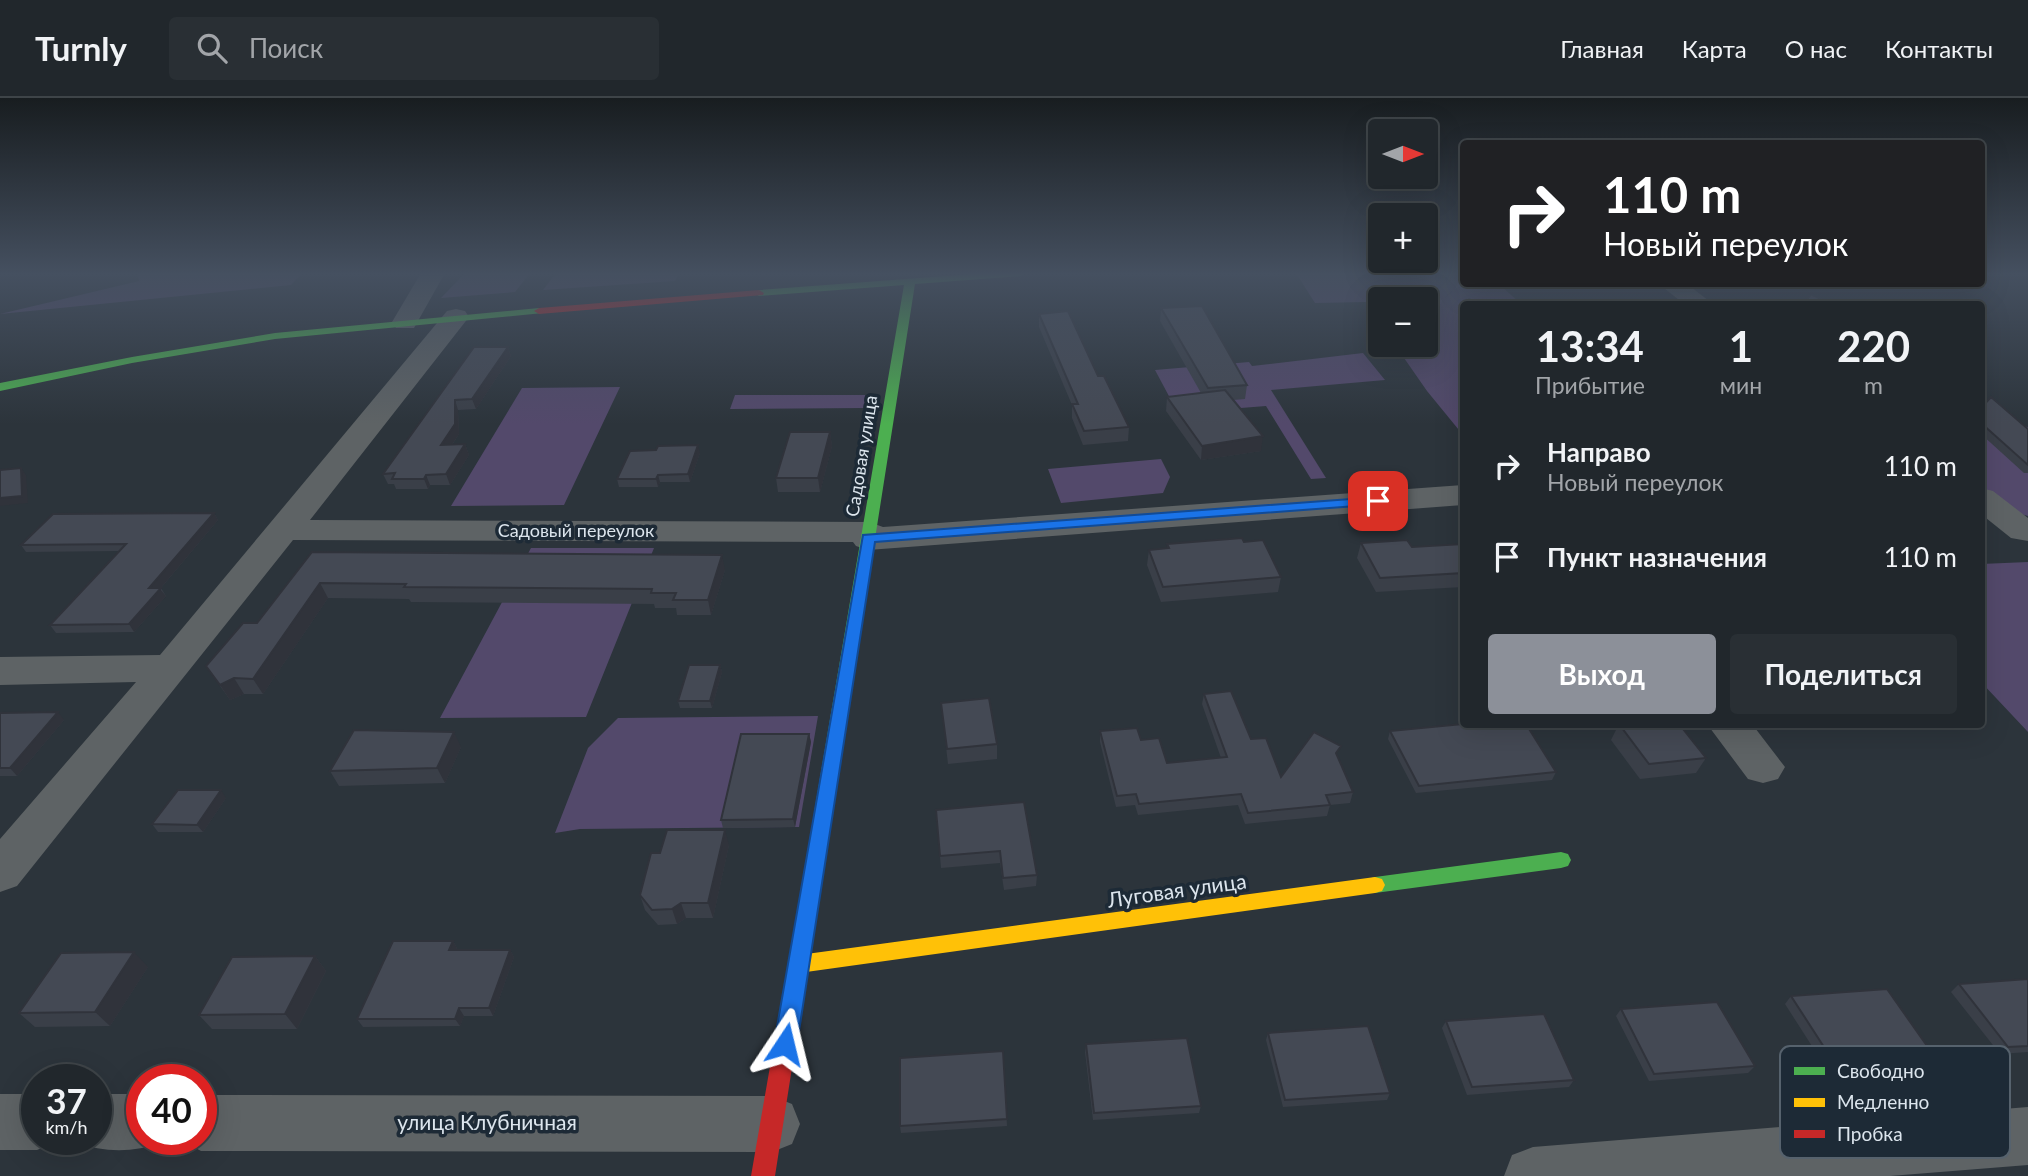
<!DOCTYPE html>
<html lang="ru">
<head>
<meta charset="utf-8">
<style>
	:root { --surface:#21272c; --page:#292f34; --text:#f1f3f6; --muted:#a2a5a9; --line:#3e4448; --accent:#8c9099 }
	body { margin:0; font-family:Lato,sans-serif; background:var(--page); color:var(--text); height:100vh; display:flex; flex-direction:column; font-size:26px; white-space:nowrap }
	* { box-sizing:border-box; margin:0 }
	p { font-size:23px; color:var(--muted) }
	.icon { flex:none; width:38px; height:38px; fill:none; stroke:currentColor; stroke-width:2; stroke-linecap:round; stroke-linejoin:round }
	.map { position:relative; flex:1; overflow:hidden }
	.drawer { position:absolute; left:1460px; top:203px; width:525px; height:427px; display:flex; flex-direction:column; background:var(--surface); border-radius:7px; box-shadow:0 7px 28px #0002,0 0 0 2px var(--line) }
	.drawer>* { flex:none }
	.hud { position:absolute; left:1460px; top:42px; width:525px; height:147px; border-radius:7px; box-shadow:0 7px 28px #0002,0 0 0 2px var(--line); background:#202124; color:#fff; overflow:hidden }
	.needle { width:46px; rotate:90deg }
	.tools { position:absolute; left:1368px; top:21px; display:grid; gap:14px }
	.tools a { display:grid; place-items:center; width:70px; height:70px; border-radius:7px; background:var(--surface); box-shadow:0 7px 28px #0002,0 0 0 2px var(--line); font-size:35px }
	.speed { position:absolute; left:21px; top:966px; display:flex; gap:14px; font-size:35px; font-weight:700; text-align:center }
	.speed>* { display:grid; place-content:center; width:91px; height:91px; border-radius:50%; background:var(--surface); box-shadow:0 7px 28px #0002,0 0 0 2px var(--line); line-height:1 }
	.speed small { font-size:18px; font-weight:400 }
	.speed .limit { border:10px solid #d22; background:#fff; color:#111 }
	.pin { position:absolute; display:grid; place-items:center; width:60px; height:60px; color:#fff; margin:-30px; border-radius:14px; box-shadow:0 4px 10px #0006 }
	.me { position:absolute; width:77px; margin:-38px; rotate:10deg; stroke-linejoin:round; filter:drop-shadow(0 0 5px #0008) }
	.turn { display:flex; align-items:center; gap:24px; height:147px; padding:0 28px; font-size:32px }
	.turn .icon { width:91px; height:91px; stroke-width:2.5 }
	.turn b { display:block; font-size:49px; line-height:60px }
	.eta { display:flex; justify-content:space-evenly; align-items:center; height:119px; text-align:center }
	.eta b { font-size:42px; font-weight:700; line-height:49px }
	.action { display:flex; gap:14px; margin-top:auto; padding:14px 28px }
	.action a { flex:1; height:80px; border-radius:7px; background:var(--accent); color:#fff; font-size:28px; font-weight:700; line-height:80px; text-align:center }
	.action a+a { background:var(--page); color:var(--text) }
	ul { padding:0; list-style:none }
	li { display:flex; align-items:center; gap:21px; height:91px; padding:0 28px }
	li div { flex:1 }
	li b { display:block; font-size:26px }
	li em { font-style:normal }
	header { display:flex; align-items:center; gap:42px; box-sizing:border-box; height:98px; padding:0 35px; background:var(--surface); border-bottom:2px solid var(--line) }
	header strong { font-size:33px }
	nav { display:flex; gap:38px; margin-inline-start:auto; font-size:24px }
	.search { width:490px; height:63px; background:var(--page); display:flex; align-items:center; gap:18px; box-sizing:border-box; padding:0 24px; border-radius:7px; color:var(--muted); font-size:26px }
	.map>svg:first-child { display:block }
	.green { fill:#53496b }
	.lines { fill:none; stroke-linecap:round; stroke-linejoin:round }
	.street { fill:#5e6365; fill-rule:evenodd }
	.fast { fill:#4caf50; fill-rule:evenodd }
	.slow { fill:#ffc107; fill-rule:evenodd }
	.jam { fill:#c62828; fill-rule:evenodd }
	.wall { fill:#3a3f48 }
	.shaded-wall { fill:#30333b }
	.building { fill:#444954; stroke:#30333b; stroke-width:2 }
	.route { fill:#1a73e8; stroke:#114b97; stroke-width:2 }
	.labels { text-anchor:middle; stroke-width:7; stroke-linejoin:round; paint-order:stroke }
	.street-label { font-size:18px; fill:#dce5ed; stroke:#1d2a36 }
	.near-street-label { font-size:21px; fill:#dce5ed; stroke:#1d2a36 }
	.key { fill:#1d2a36; stroke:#56626d; stroke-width:2 }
	.key-label { font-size:19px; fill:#dce5ed }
</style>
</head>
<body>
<header>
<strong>Turnly</strong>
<div class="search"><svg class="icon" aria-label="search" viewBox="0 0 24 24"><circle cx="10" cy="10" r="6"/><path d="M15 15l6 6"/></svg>Поиск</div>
<nav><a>Главная</a><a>Карта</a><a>О нас</a><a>Контакты</a></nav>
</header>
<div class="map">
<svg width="2028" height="1078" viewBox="0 0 2028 1078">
	<rect width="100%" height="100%" fill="#2c343b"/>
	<path class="green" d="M137 175H302L291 187 0 216 139 183Z
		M465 175H530L515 194 441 200Z
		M556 175H679L675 183 543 192Z
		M1296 175H1463V186H1499L1521 206H1488L1468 200 1472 206H1463V337L1427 293 1395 247H1426V201H1381V225L1366 204 1315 205Z
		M1363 255 1385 282 1271 292 1326 380 1311 381 1266 308 1178 315 1155 272 1249 264 1252 268Z
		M620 289 564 407 451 408 522 290Z
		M735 297H865V310L730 311Z
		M1981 321 2028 329V418L2003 411 1981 395Z
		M1161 361 1170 379 1163 395 1061 405 1048 371Z
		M531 450H654L586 619 440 620Z
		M2028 464V634L1981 584V466Z
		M818 618 799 729 580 731 555 735 588 650 618 620Z"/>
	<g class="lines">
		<path class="street" d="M421 175H445L414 230H396L392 224Z
			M1659 186H1687L1713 206H1684Z
			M456 211 465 213 469 219 310 422 869 424 883 429 1463 387V407L868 452 856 448 853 444 293 442 17 788 0 794V741L136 584 0 587V559L160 557 447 213Z
			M1981 390 1993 393 2028 420V443L2011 440 1981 416Z
			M1707 626H1752L1785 669 1778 681 1763 685 1748 681Z
			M0 996H37V1041H58L57 1044 37 1052H0Z
			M96 996H142V1041H163L162 1044C134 1055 104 1055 76 1044L75 1041H96Z
			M201 997 772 998 792 1006 800 1026 792 1046 772 1054 201 1053 179 1041H201Z
			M2028 1009V1067L1890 1078H1504L1512 1057 1533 1049Z"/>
		<path class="fast" d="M986 175H1026L1021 178 915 186 832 715 830 720 823 722 816 720 814 715 904 187 759 198 754 195 759 192Z
			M539 210 543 211V215L275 241 132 265 0 293V285L132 259 275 235Z
			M1561 754 1568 756 1571 762 1568 768 1561 770 1375 795 1368 793 1365 787 1368 781 1375 779Z"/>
		<path class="slow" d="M1375 779 1382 781 1385 787 1382 793 1375 795 799 875 792 872 789 866 792 860 799 857Z"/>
		<path class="jam" d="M759 192 764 195 763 197 539 216 534 213 539 210Z
			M823 708 830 710 832 715 775 1078H751L814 715 816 710Z"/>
	</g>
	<path class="wall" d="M1161 210 1247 287 1245 301 1233 302 1261 353 1201 362 1166 313 1167 299 1201 295 1160 223Z
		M1039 216 1098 278 1129 329 1128 343 1083 347 1072 320V307L1039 229Z
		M508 249 511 258 476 311 458 312 459 336 452 347 465 346 469 357 450 387H430L428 391H396L394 386H388L383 376Z
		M1981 310 2028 331V375H2024L1981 336Z
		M830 334 832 348 820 394H778L776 380Z
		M700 355 690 384H660L658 389H619L617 381Z
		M214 415 218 422 161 490 166 498 134 534 56 535 50 527 119 453 26 454 21 447Z
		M1244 444 1281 479 1278 494 1161 504 1147 467 1149 452 1167 450V446Z
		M1361 445 1412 449 1463 446V489L1376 494 1357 460Z
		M312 454 725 472 711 517H677L676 510H655L654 506 411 504 409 501 328 500 263 596H244L230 602 206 568 257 525Z
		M720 567 722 574 712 610H680L678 603Z
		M1204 596 1251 641 1281 679 1337 659 1353 694 1350 705 1330 707 1327 718 1245 726 1238 707 1138 717 1135 707 1116 709 1100 644V633L1141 642 1167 665 1221 660 1202 606Z
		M941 605 997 646V661L948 666Z
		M0 615 64 622 17 678H0Z
		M1619 626 1706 660 1696 675 1640 681 1611 642Z
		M1390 633 1556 674 1552 682 1416 695 1388 641Z
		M809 636 811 644 795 729 723 730 721 722Z
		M461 649 445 685 339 688 330 673Z
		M226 700 203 734H158L152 726Z
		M936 712 1037 777 1036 788 1004 792 1000 765 941 770Z
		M729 747 713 820H686L677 826 658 827 645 812 640 797 660 755Z
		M453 843 457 850V852H510L514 859 493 918H464L460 928 363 929 357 921Z
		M315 858 326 873 297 931H212L199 917Z
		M148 869 110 928 35 929 19 915Z
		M2028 881V954L2000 956 1951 894 1959 886Z
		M1791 898 1932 955 1924 962 1826 970 1785 906Z
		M1621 911 1755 968 1748 975 1649 983 1616 918Z
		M1446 923 1574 982 1569 989 1467 997 1442 930Z
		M1268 935 1390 995 1387 1002 1283 1009 1266 942Z
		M1086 946 1201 1008 1199 1015 1093 1022 1085 954Z
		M1003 953 1007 1028 901 1035 900 1028Z"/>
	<path class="shaded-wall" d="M508 249 511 258 476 311 472 301Z
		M455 302 458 312 459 336 445 357 441 347Z
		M830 334 832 348 820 394 818 380Z
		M1263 338 1261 353 1201 362 1202 348Z
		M465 346 469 357 450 387 446 376Z
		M698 347 700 355 690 384 688 376Z
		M21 370 26 377 28 405 0 408V400Z
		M426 377 430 387 428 391 424 381Z
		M658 377 660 384 658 389 656 381Z
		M214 415 218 422 160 491 166 498 134 534 129 526 149 490Z
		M722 457 725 472 711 517 708 502Z
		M320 485 328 500 263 596 253 581Z
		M720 567 722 574 712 610 710 603Z
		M234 580 244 596 230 602 220 587Z
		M58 614 64 622 17 678 10 670Z
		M454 634 461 649 445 685 437 670Z
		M809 636 811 644 795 729 793 721Z
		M221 692 226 700 203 734 197 727Z
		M725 732 729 747 713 820 708 805Z
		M681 805 686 820 677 826 672 811Z
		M453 843 457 850 453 860 449 852Z
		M510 852 514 859 493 918 489 910Z
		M134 854 148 869 110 928 95 914Z
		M315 858 326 873 297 931 285 916Z
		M459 910 464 918 460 928 455 921Z"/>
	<path class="building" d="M1811 196 1830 206H1804Z
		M1202 208 1247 287 1208 290 1161 210Z
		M1068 213 1098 278H1104L1129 329 1084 333 1072 306H1078L1039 216Z
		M474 249H508L472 301 455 302V326L441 347 465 346 446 376 426 377 424 381H392L395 375 383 376Z
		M1225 292 1263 338 1202 348 1167 299Z
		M1991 299 2028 331V367L1981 325V310Z
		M790 334H830L818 380H776Z
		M698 347 688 376 658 377 656 381H617L630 353 656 352 658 348Z
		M21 370 22 398 0 400V372Z
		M214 415 149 490H161L129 526 50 527 126 446 21 447 53 416Z
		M1242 440 1244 444 1263 442 1281 479 1163 489 1149 452 1169 450 1167 446Z
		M1407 442 1412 449 1463 446V475L1380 480 1361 445Z
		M312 454 722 457 708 502H673L676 495H651L652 491 404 489 406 486 320 485 253 581 234 580 220 587 206 568 243 525H257Z
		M689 567H720L710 603H678Z
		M1231 593 1251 641 1266 640 1281 679 1314 634 1341 648 1336 655 1353 694 1326 697 1330 707 1248 715 1241 696 1139 706 1136 696 1117 698 1100 633 1137 630 1141 642 1159 640 1167 665 1227 659 1204 596Z
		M989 600 997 646 947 651 941 605Z
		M58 614 10 670H0V615Z
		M1463 626H1526L1556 674 1419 688 1390 633Z
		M1619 626H1679L1706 660 1649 666Z
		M354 632 454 634 437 670 330 673Z
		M741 636H809L793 721 721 722Z
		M178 692H221L197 727 152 726Z
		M1024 704 1037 777 1003 780 1000 753 940 758 936 712Z
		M667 732H725L708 805H681L672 811 652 812 640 797 651 755H660Z
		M393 843H453L449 852H510L489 910H459L455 921H357Z
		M134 854 95 914 19 915 61 855Z
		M315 858 285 916 199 917 232 859Z
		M2028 881V948L2008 949 1959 886Z
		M1887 891 1932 955 1833 963 1791 898Z
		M1717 904 1755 968 1654 976 1621 911Z
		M1544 916 1574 982 1472 989 1446 923Z
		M1368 928 1390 995 1285 1002 1268 935Z
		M1187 940 1201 1008 1094 1015 1086 946Z
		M1003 953 1007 1021 900 1028V960Z"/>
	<linearGradient id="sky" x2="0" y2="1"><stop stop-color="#181d20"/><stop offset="0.54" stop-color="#455060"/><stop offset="1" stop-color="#455060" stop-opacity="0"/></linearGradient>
	<rect width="2028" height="326" fill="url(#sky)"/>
	<path class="route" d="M1378 399 1383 400V406L875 444 797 946 793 953 785 956 778 953 774 946 863 437Z"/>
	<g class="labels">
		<g class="street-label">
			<text transform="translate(862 358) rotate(-81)" y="6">Садовая улица</text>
			<text x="576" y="439">Садовый переулок</text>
		</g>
		<g class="near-street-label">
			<text transform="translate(1177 793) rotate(-8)" y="7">Луговая улица</text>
			<text x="487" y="1032">улица Клубничная</text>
		</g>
	</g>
	<rect x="1780" y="948" width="230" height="112" rx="10" class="key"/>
	<rect x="1794" y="969" width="31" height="8" fill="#4caf50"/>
	<rect x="1794" y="1000" width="31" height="9" fill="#ffc107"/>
	<rect x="1794" y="1032" width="31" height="8" fill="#c62828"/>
	<g class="key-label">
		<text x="1837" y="980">Свободно</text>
		<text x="1837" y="1011">Медленно</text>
		<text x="1837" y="1043">Пробка</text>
	</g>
</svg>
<div class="tools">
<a><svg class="needle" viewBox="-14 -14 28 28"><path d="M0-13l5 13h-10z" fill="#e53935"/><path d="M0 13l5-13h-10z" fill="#a2a5a9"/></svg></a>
<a>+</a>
<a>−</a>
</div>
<div class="speed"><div>37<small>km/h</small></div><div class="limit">40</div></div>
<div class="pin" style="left:1378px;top:403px;background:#d93025"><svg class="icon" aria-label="arrive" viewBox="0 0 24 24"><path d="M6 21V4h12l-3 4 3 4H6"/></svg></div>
<svg class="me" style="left:785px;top:946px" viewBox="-20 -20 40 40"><path d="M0-17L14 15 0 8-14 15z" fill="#1a73e8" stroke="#fff" stroke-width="4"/></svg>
<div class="hud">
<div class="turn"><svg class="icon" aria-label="right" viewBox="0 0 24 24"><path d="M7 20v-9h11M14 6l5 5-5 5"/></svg><div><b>110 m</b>Новый переулок</div></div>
</div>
<section class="drawer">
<div class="eta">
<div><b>13:34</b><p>Прибытие</p></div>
<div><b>1</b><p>мин</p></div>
<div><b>220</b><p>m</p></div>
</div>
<ul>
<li><svg class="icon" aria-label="right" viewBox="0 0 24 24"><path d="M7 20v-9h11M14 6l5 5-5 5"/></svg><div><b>Направо</b><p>Новый переулок</p></div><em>110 m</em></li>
<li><svg class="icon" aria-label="arrive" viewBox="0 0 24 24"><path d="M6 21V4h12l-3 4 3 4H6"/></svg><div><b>Пункт назначения</b></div><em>110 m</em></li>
</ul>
<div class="action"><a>Выход</a><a>Поделиться</a></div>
</section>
</div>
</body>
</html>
